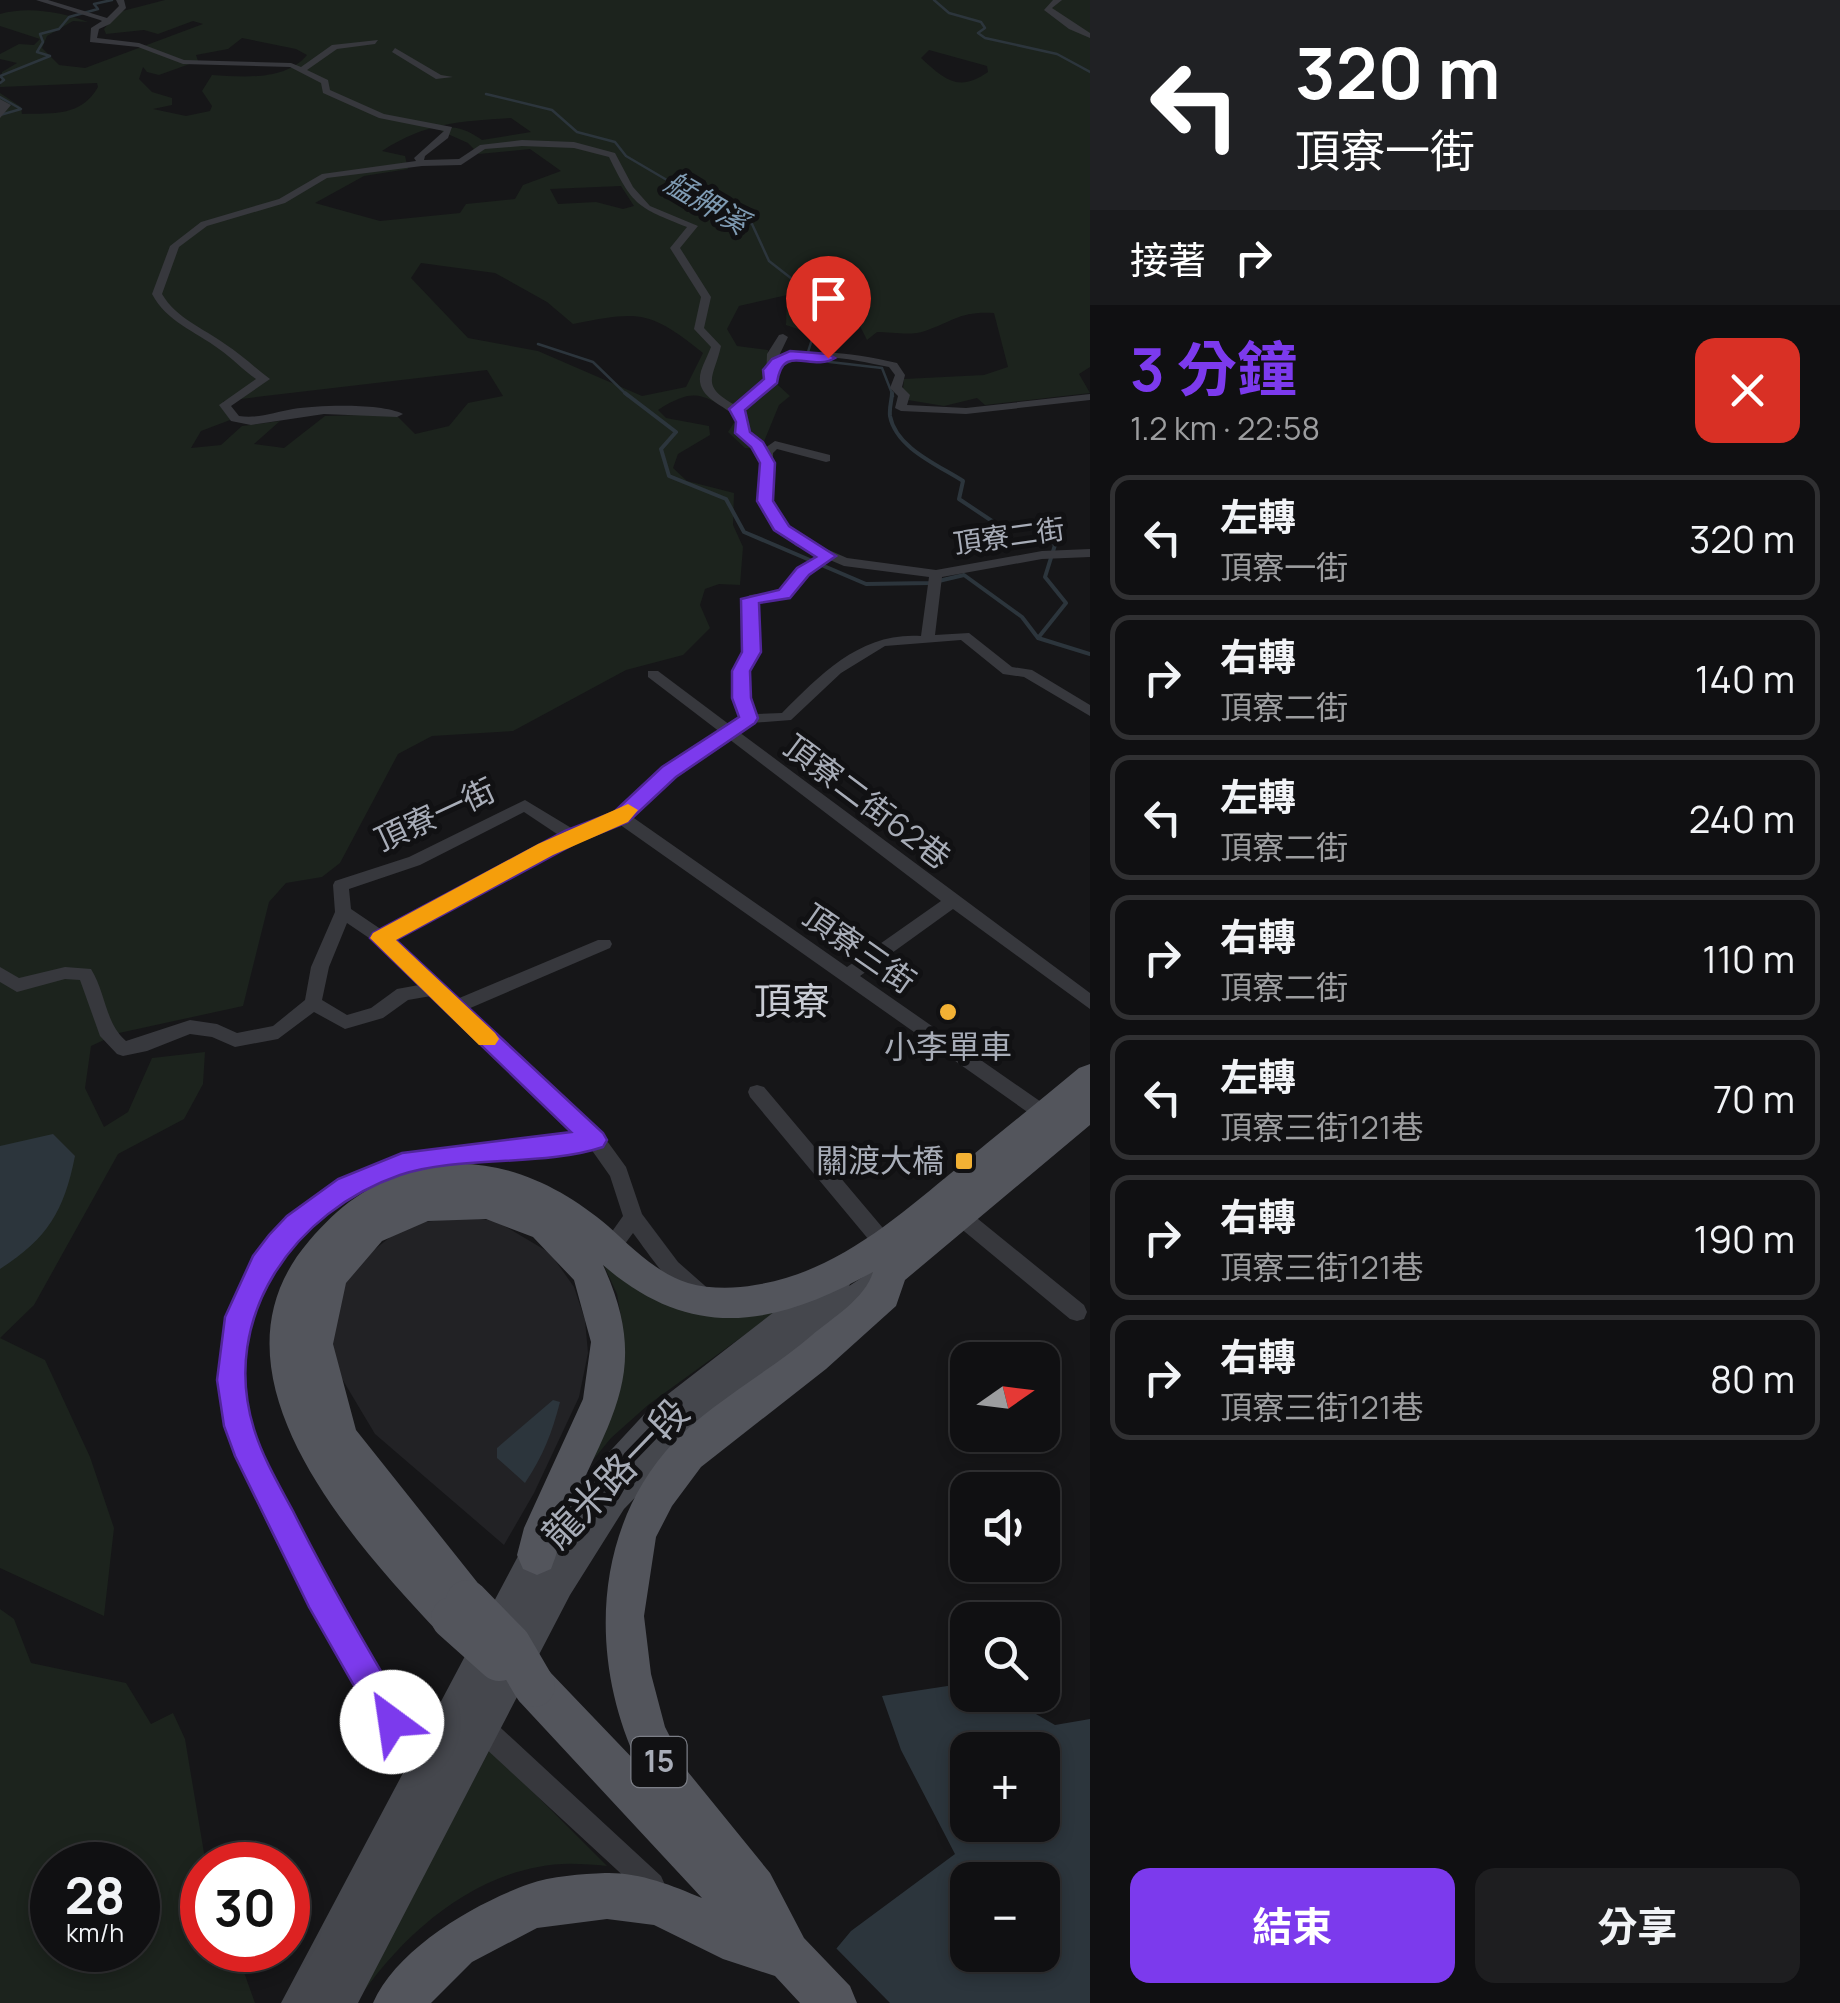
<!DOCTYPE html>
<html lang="zh-TW">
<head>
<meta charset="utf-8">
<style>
	:root { --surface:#101012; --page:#1e1e20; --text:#f1f3f6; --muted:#9c9d9f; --line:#303032; --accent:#7c3aed }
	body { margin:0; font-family:Manrope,"Noto Sans TC",sans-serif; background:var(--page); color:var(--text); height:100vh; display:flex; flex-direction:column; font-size:38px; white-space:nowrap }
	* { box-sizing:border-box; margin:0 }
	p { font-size:32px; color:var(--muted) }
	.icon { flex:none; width:55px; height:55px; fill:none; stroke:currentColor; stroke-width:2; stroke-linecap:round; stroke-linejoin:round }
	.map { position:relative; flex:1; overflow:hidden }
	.drawer { display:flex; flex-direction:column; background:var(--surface); width:750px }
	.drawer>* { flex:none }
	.banner { background:#202124; color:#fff; overflow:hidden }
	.needle { width:65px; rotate:76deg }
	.buttons { position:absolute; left:950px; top:1342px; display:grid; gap:20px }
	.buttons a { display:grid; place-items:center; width:110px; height:110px; border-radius:20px; background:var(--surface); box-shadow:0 5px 15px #0003,0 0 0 2px var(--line); font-size:50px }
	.speed { position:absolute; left:30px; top:1842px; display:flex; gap:20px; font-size:50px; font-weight:700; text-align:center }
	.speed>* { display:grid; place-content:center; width:130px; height:130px; border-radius:50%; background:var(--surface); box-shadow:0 5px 15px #0003,0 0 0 2px var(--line); line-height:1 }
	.speed small { font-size:25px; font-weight:400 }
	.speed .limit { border:15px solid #d22; background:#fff; color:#111 }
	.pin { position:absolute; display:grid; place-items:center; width:85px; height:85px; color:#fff; margin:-102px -42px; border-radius:50% 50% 50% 0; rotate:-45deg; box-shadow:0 0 10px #0007 }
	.pin .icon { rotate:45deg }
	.me { position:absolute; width:110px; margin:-55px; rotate:329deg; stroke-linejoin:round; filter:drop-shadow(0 0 8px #0008) }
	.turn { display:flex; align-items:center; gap:35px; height:210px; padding:0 40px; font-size:45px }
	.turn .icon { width:130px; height:130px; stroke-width:2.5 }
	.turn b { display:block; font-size:70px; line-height:85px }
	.then { display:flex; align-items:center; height:95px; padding:0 40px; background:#0003; gap:20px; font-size:38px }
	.round { display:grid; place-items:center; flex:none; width:105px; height:105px; border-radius:20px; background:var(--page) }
	.overview { display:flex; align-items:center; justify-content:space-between; height:170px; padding:0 40px }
	h1 { font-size:60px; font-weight:700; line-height:75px; color:var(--accent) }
	.action { display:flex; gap:20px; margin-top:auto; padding:20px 40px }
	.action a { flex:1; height:115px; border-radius:20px; background:var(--accent); color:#fff; font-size:40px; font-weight:700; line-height:115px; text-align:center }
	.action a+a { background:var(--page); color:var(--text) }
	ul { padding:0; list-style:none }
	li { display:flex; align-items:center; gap:30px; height:125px; margin:0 20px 15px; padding:0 20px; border:5px solid var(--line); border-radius:20px }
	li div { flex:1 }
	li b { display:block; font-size:38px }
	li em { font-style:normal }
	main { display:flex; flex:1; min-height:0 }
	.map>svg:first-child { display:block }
	.built { fill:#222225 }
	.green { fill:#1c231d; fill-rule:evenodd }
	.water { fill:#2c353c; fill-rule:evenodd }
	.pier { fill:#161618 }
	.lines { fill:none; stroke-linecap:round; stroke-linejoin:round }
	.stream-far1 { stroke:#2c353c; stroke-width:2.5 }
	.stream { stroke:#2c353c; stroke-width:4 }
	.minor { fill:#37383d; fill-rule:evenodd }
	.tertiary { fill:#37383d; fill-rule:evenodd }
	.secondary { fill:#45474d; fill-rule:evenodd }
	.primary { fill:#53555c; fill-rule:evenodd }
	.primary-bridge { stroke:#53555c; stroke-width:42 }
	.route { fill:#7c3aed; stroke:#51269a; stroke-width:2.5 }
	.slow { fill:#f59e0b }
	.poi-dot { fill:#f2b134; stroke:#111113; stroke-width:4 }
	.labels { text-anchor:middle; stroke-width:10; stroke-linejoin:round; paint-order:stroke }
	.far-street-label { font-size:28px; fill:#a8adb8; stroke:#111113 }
	.far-water-label { font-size:30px; font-style:italic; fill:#7f9bb3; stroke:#111113 }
	.shield { fill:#111113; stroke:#7b7e86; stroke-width:2.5 }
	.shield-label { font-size:30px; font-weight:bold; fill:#a8adb8 }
	.street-label { font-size:32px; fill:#a8adb8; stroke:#111113 }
	.poi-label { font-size:32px; fill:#a8adb8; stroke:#111113 }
	.quarter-label { font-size:38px; fill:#c9ccd4; stroke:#111113 }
	.near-street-label { font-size:38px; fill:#a8adb8; stroke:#111113 }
</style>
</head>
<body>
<main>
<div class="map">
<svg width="1090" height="2003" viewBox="0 0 1090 2003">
	<rect width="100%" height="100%" fill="#161618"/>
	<path class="built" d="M464 1217 496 1221 550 1253 574 1287 585 1320 588 1353 579 1397 534 1493 504 1545 375 1434 332 1362 330 1333 346 1281 364 1258 394 1234 425 1222Z"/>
	<path class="green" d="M165 0H1090V367L1079 374 1090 393 985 405 977 398 944 406 902 399 904 379 984 375 1008 367 994 313C960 311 954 321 925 331 912 336 891 332 877 332L867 340 858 322 840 309 839 299 812 298 804 331 786 325 787 295 739 306 727 329 737 346 768 350V376L790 396 779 405 761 449 745 448 728 432 739 415C701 395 696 386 658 410L666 418 709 426 710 435 678 454 673 468 687 481 734 493 733 525 743 547 740 585 719 584 705 589 700 605 710 628 683 655 626 670 513 731 432 736 398 754 340 863 322 877 286 883 269 902 243 1006 119 1033 91 1046 85 1088 104 1127 128 1112 152 1058 205 1052 203 1084 184 1119 118 1154 34 1305 0 1338 45 1360 90 1457 114 1528 104 1616 0 1568V93L21 107 22 114C53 113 81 117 98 87L97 83 0 87 2 72 17 63 0 59V54L19 44 34 45 40 39 0 26V14C28 6 61 12 88 22L73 21 47 36 42 48 59 65 85 68 203 24 193 21 158 34 144 30 106 34 104 29 109 23 105 20 111 14ZM242 38 296 49 307 55C286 81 242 77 212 75L202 91 212 106 210 111 186 116 153 109 172 105V98L152 92 139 79 143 67 147 72 159 75 198 61 196 55 228 49ZM929 50 987 66 988 72C958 93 944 79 921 58ZM511 118 531 132 482 140C471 132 452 122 441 131L468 143 479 154 530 149 561 171 523 185 515 199 466 204 460 213 380 221 315 203 364 176 408 169 405 156 382 151C427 122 458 122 511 118ZM621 186 634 206 623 209 596 202 558 204 550 189ZM421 263 495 273 547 302 573 324C640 311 649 310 703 353L686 387 642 396 538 351 468 338 411 278ZM487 370 503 396 468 403 449 426 415 434 395 414 325 416 284 448 254 444 280 421 242 426 221 445 191 448 201 431 238 417 223 401Z
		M596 1248 645 1287 801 1294 648 1405 611 1438 588 1466 623 1328 617 1294Z
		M0 1609 14 1619 31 1663 126 1683 151 1724 173 1713 185 1739 206 1865H202V1950H236L255 2003H0ZM52 1865H138V1950H52Z
		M490 1749 607 1866C585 1864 561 1862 538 1867 462 1881 397 1941 356 2003Z"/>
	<path class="water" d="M53 1134 75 1156C64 1211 48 1238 0 1269V1146Z
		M553 1400 560 1402C552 1433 543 1456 525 1483L497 1458V1448Z
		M967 1683 968 1695H1003L1055 1725 1090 1719V2003H791L851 1931 955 1854 901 1750 882 1696ZM968 1750H1042V1825H968ZM968 1880H1042V1955H968Z"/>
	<path class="pier" d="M833 1945 890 2003H786Z"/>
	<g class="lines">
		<path class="stream-far1" d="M934 0 949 13 981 22 985 28 978 33 985 38 1057 54 1090 72
			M0 83 4 80 0 76 50 56 37 52 43 42 40 34 59 29 69 17 98 9 94 4 112 0
			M486 94 552 110 577 132 615 142 626 156 689 193 729 207 752 224 769 261 801 286 803 299 797 324 813 336 808 352 830 362 882 368 893 396
			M0 97 21 109 0 115
			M538 344 593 362 628 396"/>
		<path class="stream" d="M625 393 676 432 661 449 669 476 726 499 744 532 866 584 930 583 964 575 1022 617 1038 638
			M892 393C892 400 889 407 890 416 896 448 938 465 963 481L959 499 995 523 1037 529 1055 545 1045 577 1066 603 1038 638 1090 654"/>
		<path class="minor" d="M36 0H48L107 18 119 6 116 0H124L126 8 110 24 99 29 97 38 139 43 184 60 291 63 301 67 332 45 378 40 375 44 337 49 307 70 328 80 330 90 384 114 452 127 448 138 425 156 424 160 459 159 480 145 522 140 574 142 615 153 633 187 650 206 698 226 680 248 711 297 704 328 721 346C714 378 699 385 735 405L766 379 767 354 779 335 783 334 788 337 777 360C816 346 857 354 897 363L905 375 902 387 910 395 907 405 966 408 1090 394V400L966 414 901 411 895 408 898 396 890 388 895 375 889 367C855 360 805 347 776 371V382L742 410 748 422 749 432 765 448 775 441 830 455V461L826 462 777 449 773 453 771 501 787 528 806 540 847 558 936 570 1042 551 1090 549V557L1042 559 942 577 935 635 969 633 1012 667 1032 670 1090 705V716L1024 677 1003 674 961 640 885 646 841 673 791 720 752 723 739 732 1090 993V1009L953 909 860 976 1057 1113 1059 1118 1057 1123 1050 1126 1043 1123 619 824 578 840 393 939 457 999 598 940H610L612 944 610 948 468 1009 602 1134 626 1167 642 1214 678 1262 712 1292 715 1299 712 1306 705 1308C677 1297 651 1257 633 1233L616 1256 609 1259 602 1256 599 1250 623 1216 610 1176 591 1149C529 1159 463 1154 403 1172 352 1187 305 1218 276 1263 239 1319 238 1389 259 1452 267 1475 281 1498 292 1521 311 1562 332 1602 355 1641 371 1670 389 1698 409 1724 420 1737 434 1750 441 1766L437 1775 428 1779C394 1765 327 1641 309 1605 278 1545 238 1476 226 1409 204 1286 285 1194 397 1158 455 1139 518 1145 577 1135L431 996 408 1000 383 1018 345 1029 314 1012 278 1039 235 1047 212 1037 190 1034 147 1051 123 1056 117 1054 100 1036 80 980 65 979 17 992 0 982V967L19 978 65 967 91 969C106 993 105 1023 126 1041L190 1020 217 1024 237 1033 273 1026 305 1000 311 967 335 912 333 885 335 881 409 857 525 800 573 829 615 813 664 768 720 732 648 677V671H658L730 725 741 717 735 698 734 671 745 652 743 599 750 595 780 591 798 568 819 556 796 546 776 530 759 501 761 463 752 447 737 433 734 415C720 403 694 396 701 371 704 362 708 355 711 347L694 329 701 297 670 248 687 227C637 207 633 206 609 157L574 148 522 146 485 149 461 165 422 166 327 178 285 203 207 226 179 247 162 294C176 318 203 328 225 344 241 354 255 368 270 379L231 406 239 416C258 419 275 412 293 409 319 405 381 403 403 414L397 417 324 414 251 425 231 421 219 405 256 379C243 370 232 358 219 349 195 331 167 322 152 294L170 246 201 222 279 199 322 174 416 161 414 158 444 131 379 118 323 93 321 83 290 67 183 64 138 47 90 42 91 28 102 21 100 20ZM830 560 844 566 929 577 921 636C861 632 822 673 782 713L755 714 749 698 748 671 759 652 757 602 789 597 808 574ZM729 739 941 901 847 967 631 816 674 776ZM524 812 560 836 382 930 351 909 349 889 420 865ZM347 923 375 942 419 985 397 989 371 1008 347 1015 322 1000 329 967Z
			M1053 0H1062L1052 8 1090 33V38L1069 29 1044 10Z
			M395 48 441 75 453 77 436 79 392 52Z
			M757 1085 764 1087 893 1240 896 1246 893 1252 886 1255 879 1252 750 1097 748 1092 750 1087Z
			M960 1207 967 1210 1084 1305 1087 1312 1084 1319 1077 1321 1070 1319 953 1222 950 1216 953 1210Z
			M480 1713 489 1717 661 1876 665 1885 661 1894 652 1898 643 1894 471 1735 467 1726 471 1717Z"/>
		<path class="tertiary" d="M0 99 11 105 0 118Z"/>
		<path class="secondary" d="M886 1262 896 1266 901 1275 896 1284 688 1443 624 1509 570 1595 358 2003H281L525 1543 650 1408 827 1271 837 1267 847 1271 852 1280 849 1286Z"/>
		<path class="primary" d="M1090 1064V1125L905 1280 896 1306 826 1369 701 1467 672 1506 656 1537 644 1616 651 1674 665 1727 688 1772 770 1873 804 1938 850 1986 857 2003H800L775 1976 723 1959 654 1925 607 1919 537 1928 472 1962 431 2003H373C396 1949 475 1903 529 1884 551 1876 582 1874 605 1873 639 1872 671 1885 702 1898L519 1701 513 1686 519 1671 534 1665 549 1671 638 1764C589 1661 592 1530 673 1443 707 1406 770 1371 811 1336 832 1318 865 1299 873 1272 775 1326 693 1343 603 1265 652 1371 610 1416 570 1511 562 1530 559 1550 551 1569L537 1575 523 1569 517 1555 524 1528 583 1399 591 1342 574 1280 533 1237 486 1219 428 1221 382 1241 346 1283 333 1344 356 1430 481 1587 487 1601 466 1632 452 1638 438 1632C350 1538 197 1371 309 1241 339 1206 368 1184 413 1170 485 1150 554 1180 608 1226 631 1247 658 1274 688 1283 709 1289 734 1289 755 1285 835 1273 896 1218 956 1169 997 1135 1038 1102 1079 1068Z"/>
		<path class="primary-bridge" d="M467 1601 510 1645 534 1686
			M452 1618 499 1660"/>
	</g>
	<path class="route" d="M790 351 828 354 835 358C811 373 783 341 777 383L745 410 750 432 763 442 775 463 773 501 789 526 836 556 809 575 790 598 759 603 761 652 750 671 751 698 758 718 755 723 676 777 628 822 580 841 396 940 603 1133 607 1140 603 1147C544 1167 459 1155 400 1175 295 1211 219 1317 254 1429 263 1458 279 1485 293 1511 327 1579 365 1645 404 1710L409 1722 404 1733 392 1738 381 1733 309 1607 235 1456 224 1426 217 1380 225 1317 253 1256 269 1235 287 1216 338 1179 402 1153 571 1132 370 938 373 933 565 831 614 812 662 767 739 717 732 698V671L742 652 741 599 779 590 797 568 816 557 774 530 757 501 760 463 751 447 735 433 736 422 729 409 764 379 763 370 772 359Z"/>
	<path class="slow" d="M628 804 638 810 628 822 553 855 396 940 495 1033 499 1039 495 1045H479L370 938 373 933 538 844Z"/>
	<g class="poi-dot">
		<circle cx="948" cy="1012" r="10"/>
		<rect x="954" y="1151" width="20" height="20" rx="5"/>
	</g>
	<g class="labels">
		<g class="far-street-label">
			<text transform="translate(1009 536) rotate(-8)" y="10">頂寮二街</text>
		</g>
		<g class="far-water-label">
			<text transform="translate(706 203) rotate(31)" y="10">艋舺溪</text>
		</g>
		<rect class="shield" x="631.5" y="1737" width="55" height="50" rx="8"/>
		<g class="shield-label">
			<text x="659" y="1772">15</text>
		</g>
		<g class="street-label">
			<text transform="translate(867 802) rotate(37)" y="11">頂寮二街62巷</text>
			<text transform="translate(435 815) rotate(-25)" y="11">頂寮一街</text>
			<text transform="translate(859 949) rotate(35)" y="11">頂寮三街</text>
		</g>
		<g class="poi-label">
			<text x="948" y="1058">小李單車</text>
			<text x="944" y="1172" text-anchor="end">關渡大橋</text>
		</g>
		<g class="quarter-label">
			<text x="792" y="1015">頂寮</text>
		</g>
		<g class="near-street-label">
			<text transform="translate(616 1474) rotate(-46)" y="13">龍米路一段</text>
		</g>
	</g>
</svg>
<div class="buttons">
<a><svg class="needle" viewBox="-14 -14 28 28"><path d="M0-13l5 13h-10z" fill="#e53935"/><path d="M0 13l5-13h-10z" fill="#9c9d9f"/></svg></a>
<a><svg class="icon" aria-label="sound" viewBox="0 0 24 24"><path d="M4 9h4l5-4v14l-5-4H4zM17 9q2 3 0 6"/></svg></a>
<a><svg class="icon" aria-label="search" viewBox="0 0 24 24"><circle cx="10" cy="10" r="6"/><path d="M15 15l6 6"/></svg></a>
<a>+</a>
<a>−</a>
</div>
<div class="speed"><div>28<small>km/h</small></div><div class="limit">30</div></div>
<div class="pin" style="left:828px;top:358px;background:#d93025"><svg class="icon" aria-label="arrive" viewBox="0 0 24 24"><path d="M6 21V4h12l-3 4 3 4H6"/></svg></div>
<svg class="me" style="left:392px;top:1722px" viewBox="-20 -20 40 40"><circle r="19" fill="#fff"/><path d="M0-13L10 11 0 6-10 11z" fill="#7c3aed"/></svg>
</div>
<section class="drawer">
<div class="banner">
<div class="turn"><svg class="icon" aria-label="left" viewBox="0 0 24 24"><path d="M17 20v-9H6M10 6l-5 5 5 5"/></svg><div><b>320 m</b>頂寮一街</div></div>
<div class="then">接著<svg class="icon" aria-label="right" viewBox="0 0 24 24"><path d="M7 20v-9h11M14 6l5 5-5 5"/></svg></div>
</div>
<div class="overview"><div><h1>3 分鐘</h1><p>1.2 km · 22:58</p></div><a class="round" style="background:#d93025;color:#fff"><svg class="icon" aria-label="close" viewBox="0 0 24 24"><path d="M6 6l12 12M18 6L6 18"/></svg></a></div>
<ul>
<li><svg class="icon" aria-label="left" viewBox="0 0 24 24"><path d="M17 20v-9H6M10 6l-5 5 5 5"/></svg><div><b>左轉</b><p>頂寮一街</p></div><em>320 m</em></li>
<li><svg class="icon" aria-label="right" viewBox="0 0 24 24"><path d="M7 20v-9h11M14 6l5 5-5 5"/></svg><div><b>右轉</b><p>頂寮二街</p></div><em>140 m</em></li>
<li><svg class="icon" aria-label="left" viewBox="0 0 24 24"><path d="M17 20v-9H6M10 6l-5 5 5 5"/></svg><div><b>左轉</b><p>頂寮二街</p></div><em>240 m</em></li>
<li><svg class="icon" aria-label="right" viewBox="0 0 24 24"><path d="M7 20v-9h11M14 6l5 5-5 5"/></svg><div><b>右轉</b><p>頂寮二街</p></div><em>110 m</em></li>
<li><svg class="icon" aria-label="left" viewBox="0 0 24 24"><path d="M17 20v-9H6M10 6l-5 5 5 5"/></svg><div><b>左轉</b><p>頂寮三街121巷</p></div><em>70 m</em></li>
<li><svg class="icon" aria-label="right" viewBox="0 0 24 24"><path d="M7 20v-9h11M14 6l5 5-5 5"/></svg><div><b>右轉</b><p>頂寮三街121巷</p></div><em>190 m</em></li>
<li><svg class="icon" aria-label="right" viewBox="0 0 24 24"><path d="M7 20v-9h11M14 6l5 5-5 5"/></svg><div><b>右轉</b><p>頂寮三街121巷</p></div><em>80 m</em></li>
</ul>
<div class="action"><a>結束</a><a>分享</a></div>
</section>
</main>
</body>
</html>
